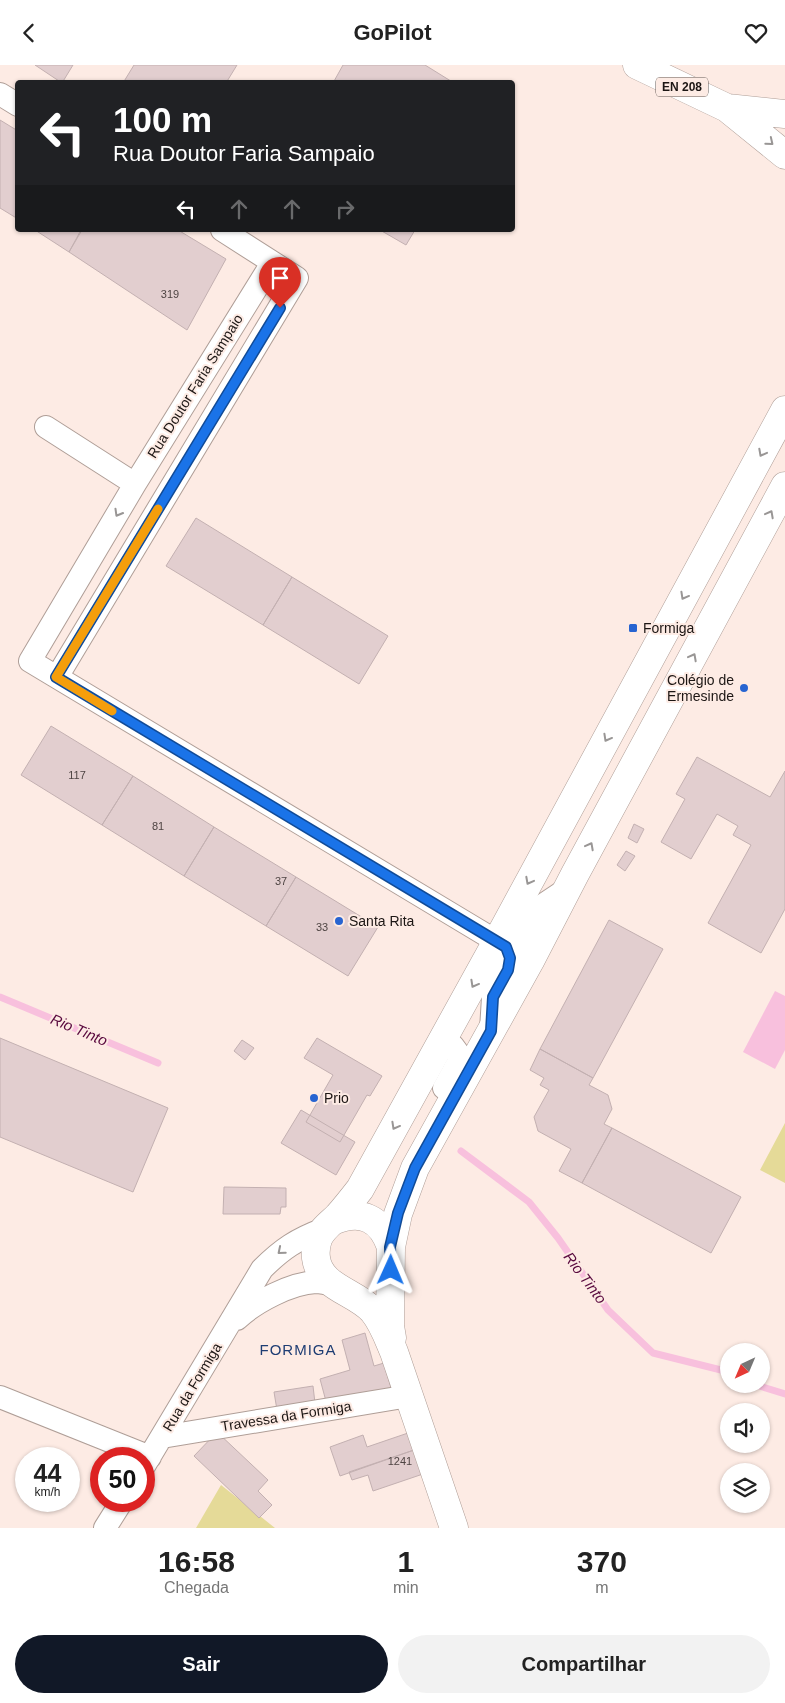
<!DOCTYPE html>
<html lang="pt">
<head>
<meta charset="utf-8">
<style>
	:root { --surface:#fff; --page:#f2f2f2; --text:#222; --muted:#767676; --accent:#111827 }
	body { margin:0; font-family:Helvetica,sans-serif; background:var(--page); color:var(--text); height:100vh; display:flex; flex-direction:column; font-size:19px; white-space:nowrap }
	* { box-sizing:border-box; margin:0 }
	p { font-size:16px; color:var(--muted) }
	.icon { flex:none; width:28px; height:28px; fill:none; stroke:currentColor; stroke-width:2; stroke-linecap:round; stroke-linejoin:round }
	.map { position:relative; height:1463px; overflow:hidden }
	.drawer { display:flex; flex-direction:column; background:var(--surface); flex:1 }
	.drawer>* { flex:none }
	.hud { position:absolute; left:15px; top:15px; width:500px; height:152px; border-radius:5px; box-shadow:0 1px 4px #0004; background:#202124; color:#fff; overflow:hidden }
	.needle { width:32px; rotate:224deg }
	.controls { position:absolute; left:720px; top:1278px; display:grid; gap:10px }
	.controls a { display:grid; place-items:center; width:50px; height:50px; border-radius:50%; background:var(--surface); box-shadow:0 1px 4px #0004; font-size:25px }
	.speed { position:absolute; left:15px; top:1382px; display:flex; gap:10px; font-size:25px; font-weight:700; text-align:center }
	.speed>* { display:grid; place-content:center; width:65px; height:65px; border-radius:50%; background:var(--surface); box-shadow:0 1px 4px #0004; line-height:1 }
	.speed small { font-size:12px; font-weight:400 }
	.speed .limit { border:8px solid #d22; background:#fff; color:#111 }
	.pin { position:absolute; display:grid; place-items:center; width:42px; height:42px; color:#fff; margin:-51px -21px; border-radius:50% 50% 50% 0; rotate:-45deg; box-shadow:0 0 5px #0007 }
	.pin .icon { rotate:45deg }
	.me { position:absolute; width:55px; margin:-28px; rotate:1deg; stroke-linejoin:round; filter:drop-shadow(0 0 4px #0008) }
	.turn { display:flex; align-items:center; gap:18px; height:105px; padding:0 15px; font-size:22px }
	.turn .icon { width:65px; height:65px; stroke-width:2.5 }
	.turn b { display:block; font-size:35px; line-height:42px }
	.lanes { display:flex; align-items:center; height:48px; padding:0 15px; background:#0003; justify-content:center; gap:25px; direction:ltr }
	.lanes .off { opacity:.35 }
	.eta { display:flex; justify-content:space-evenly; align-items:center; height:85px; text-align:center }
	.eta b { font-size:30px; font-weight:600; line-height:35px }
	.primary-button { display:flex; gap:10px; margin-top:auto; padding:10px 15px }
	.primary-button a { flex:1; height:58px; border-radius:30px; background:var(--accent); color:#fff; font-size:20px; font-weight:600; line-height:58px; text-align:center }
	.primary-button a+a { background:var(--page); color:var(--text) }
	header { display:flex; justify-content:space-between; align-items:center; height:65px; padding:0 15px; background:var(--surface); font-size:22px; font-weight:600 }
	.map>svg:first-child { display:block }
	.green { fill:#e5da98 }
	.water { fill:#f8c0dd }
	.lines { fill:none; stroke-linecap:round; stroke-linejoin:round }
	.stream { stroke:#f8c0dd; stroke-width:7 }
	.building { fill:#e2cecf; stroke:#c3b0b1 }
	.minor-casing { stroke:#af9e97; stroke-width:24 }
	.major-casing { stroke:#af9e97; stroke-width:29 }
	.minor { stroke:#fff; stroke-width:22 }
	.major { stroke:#fff; stroke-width:28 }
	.oneway { stroke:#999695 }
	.route-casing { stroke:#114b97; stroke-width:12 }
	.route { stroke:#1a73e8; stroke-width:9 }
	.slow { stroke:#f59e0b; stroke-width:9 }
	.poi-dot { fill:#2764d1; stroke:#fdebe4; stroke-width:2 }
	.labels { text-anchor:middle; stroke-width:4; stroke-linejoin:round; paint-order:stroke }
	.number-label { font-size:11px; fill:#4e4443 }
	.shield { fill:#fdebe4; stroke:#605652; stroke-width:1 }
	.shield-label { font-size:12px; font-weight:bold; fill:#1c1614 }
	.street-label { font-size:14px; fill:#1c1614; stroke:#fdebe4 }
	.poi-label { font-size:14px; fill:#1c1614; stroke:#fdebe4; text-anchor:start }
	.water-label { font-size:15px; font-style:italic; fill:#59093e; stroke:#fdebe4 }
	.neighbourhood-label { font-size:15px; letter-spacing:1px; fill:#1e3d73; stroke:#fdebe4 }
</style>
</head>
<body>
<header><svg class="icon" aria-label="back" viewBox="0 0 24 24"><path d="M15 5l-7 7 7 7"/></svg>GoPilot<svg class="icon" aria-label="heart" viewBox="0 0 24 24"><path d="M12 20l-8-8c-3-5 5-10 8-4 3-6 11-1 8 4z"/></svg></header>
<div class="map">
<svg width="785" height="1463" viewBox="0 0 785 1463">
	<rect width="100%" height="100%" fill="#fdebe4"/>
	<path class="green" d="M785 1058V1118L760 1105Z
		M221 1420 270 1459 275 1463H196Z"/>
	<path class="water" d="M775 926 785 931V985L775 1004 743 987Z"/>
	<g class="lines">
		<path class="stream" d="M0 932 158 998
			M461 1086 529 1137 558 1173 608 1245 653 1288 729 1307
			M753 1319 785 1329"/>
	</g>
	<path class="building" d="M35 0H73L62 18Z
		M134 0H237L226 18H123Z
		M343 0H425L454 18H333Z
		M0 55 18 66V154L0 143Z
		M35 165H81L69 187Z
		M82 165H178L226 194 187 265 69 187Z
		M380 165H415L406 180Z
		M196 453 292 512 263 560 166 501Z
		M292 512 388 571 359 619 263 560Z
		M51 661 133 711 102 760 21 710Z
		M697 692 770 732 785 706V844L761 888 708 858 751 780 733 770 738 761 717 749 691 794 661 777 685 734 676 729Z
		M133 711 214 762 184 811 102 760Z
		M634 759 644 764 637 778 628 773Z
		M214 762 296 812 266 861 184 811Z
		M626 786 635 791 625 806 617 800Z
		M296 812 378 862 348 911 266 861Z
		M609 855 663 884 593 1013 540 984Z
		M0 973 168 1043 133 1127 0 1072Z
		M317 973 382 1011 370 1031 367 1030 340 1077 306 1057 333 1010 304 993Z
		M242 975 254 983 245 995 234 986Z
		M540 984 593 1013 589 1020 608 1030 612 1044 604 1059 612 1063 582 1118 559 1106 571 1084 538 1066 534 1052 549 1025 540 1020 544 1013 530 1005Z
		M301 1045 355 1077 336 1110 281 1078Z
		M612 1063 741 1132 711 1188 582 1118Z
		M224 1122 286 1123V1142H281L280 1149H223Z
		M365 1268 374 1301 384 1298 391 1323 327 1340 320 1314 350 1305 342 1275Z
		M313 1321 315 1338 277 1345 274 1327Z
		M217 1367 268 1415 258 1426 272 1440 259 1453 194 1391Z
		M408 1368 414 1385 340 1411 330 1382 363 1370 367 1382Z
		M414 1385 423 1409 373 1426 368 1410 352 1415 349 1407Z"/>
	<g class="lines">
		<g class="minor-casing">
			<path id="minor" d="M0 29 18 40
				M272 198 135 419 30 596 506 882 510 893 508 905 493 932 491 965
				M46 362 135 419
				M57 612 297 213 222 165
				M497 876 510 878 518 877 525 871 543 840 567 824
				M439 980 453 981 461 992 444 1023
				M237 1254C255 1237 291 1218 316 1217 321 1217 327 1219 332 1219
				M0 1332 150 1392
				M162 1372 409 1331
				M144 1401 262 1204C282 1184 297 1174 324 1164
				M105 1463 122 1436"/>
		</g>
		<g class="major-casing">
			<path id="major" d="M637 0 727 43 785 90
				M727 43 785 49
				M333 1156C361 1144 381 1153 391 1182
				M392 1273 390 1261 391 1182 398 1149 415 1103 530 896 575 809 785 421
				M454 1463 394 1287C388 1273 383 1258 373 1246 355 1226 320 1223 316 1193 315 1186 316 1180 318 1174 322 1164 331 1158 338 1151 346 1142 353 1133 360 1124L496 878 785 345"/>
		</g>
		<use href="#minor" class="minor"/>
		<use href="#major" class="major"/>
	</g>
	<defs><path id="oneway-chevron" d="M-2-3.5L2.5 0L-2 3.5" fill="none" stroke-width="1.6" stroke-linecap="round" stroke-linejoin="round" transform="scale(1.25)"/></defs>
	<g class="oneway">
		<use href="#oneway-chevron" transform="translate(770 77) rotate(39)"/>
		<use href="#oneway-chevron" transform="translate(762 388) rotate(118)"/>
		<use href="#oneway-chevron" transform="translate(118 448) rotate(120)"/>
		<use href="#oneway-chevron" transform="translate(770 449) rotate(-62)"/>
		<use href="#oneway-chevron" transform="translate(684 531) rotate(119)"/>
		<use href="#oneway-chevron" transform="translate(693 592) rotate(-62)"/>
		<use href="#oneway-chevron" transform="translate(607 673) rotate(119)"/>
		<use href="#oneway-chevron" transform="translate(590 781) rotate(-62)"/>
		<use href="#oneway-chevron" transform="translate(529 816) rotate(118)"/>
		<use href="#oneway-chevron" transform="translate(474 919) rotate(119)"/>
		<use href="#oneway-chevron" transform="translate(395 1061) rotate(119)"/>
		<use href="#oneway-chevron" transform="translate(281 1186) rotate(140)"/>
	</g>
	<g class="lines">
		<g class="route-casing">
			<path id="route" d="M280 243 56 612 506 882 510 893 508 905 493 932 491 966 415 1103 398 1148 390 1182 391 1205"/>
		</g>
		<use href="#route" class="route"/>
		<path class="slow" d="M112 646 56 612 158 444"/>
	</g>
	<g class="poi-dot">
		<rect x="628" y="558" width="10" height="10" rx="2.5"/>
		<circle cx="744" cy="623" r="5"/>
		<circle cx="339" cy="856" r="5"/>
		<circle cx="314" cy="1033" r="5"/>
	</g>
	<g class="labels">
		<g class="number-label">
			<text x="170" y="233">319</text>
			<text x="77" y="714">117</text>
			<text x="158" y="765">81</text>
			<text x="281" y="820">37</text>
			<text x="322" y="866">33</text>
			<text x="400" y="1400">1241</text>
		</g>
		<rect class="shield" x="656" y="12.5" width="52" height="19" rx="4"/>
		<g class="shield-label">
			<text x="682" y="26">EN 208</text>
		</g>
		<g class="street-label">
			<text transform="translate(195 321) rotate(-58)" y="5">Rua Doutor Faria Sampaio</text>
			<text transform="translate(192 1322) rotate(-59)" y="5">Rua da Formiga</text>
			<text transform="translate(286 1351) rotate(-9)" y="5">Travessa da Formiga</text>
		</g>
		<g class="poi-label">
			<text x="643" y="568">Formiga</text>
			<text x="734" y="620" text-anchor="end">Colégio de<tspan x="734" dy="16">Ermesinde</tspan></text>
			<text x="349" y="861">Santa Rita</text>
			<text x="324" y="1038">Prio</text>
		</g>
		<g class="water-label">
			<text transform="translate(79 965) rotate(23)" y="5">Rio Tinto</text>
			<text transform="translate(585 1213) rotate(53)" y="5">Rio Tinto</text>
		</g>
		<g class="neighbourhood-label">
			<text x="298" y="1290">FORMIGA</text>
		</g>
	</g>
</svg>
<div class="controls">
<a><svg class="needle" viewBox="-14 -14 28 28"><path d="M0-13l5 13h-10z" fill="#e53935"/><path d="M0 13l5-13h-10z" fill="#767676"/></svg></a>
<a><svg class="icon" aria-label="sound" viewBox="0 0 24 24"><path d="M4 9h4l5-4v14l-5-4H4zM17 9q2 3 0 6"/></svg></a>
<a><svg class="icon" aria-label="layers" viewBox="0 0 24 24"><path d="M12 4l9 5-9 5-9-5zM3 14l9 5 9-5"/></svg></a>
</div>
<div class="speed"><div>44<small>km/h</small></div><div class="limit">50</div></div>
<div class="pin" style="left:280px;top:243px;background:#d93025"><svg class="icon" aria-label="arrive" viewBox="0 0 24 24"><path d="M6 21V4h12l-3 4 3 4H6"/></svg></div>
<svg class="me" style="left:391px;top:1205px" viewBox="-20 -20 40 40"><path d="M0-17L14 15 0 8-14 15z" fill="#1a73e8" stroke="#fff" stroke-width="4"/></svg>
<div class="hud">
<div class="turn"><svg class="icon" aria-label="left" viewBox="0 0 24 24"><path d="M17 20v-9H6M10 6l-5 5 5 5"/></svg><div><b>100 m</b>Rua Doutor Faria Sampaio</div></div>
<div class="lanes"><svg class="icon" aria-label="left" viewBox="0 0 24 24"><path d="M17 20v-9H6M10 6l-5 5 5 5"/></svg><svg class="icon off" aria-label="ahead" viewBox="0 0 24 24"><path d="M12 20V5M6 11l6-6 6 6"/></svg><svg class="icon off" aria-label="ahead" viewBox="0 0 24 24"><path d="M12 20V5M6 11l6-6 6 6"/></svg><svg class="icon off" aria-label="right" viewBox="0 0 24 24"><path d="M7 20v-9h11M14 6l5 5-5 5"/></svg></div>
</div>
</div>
<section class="drawer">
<div class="eta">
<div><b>16:58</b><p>Chegada</p></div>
<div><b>1</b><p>min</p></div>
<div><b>370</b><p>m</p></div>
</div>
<div class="primary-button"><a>Sair</a><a>Compartilhar</a></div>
</section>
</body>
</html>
